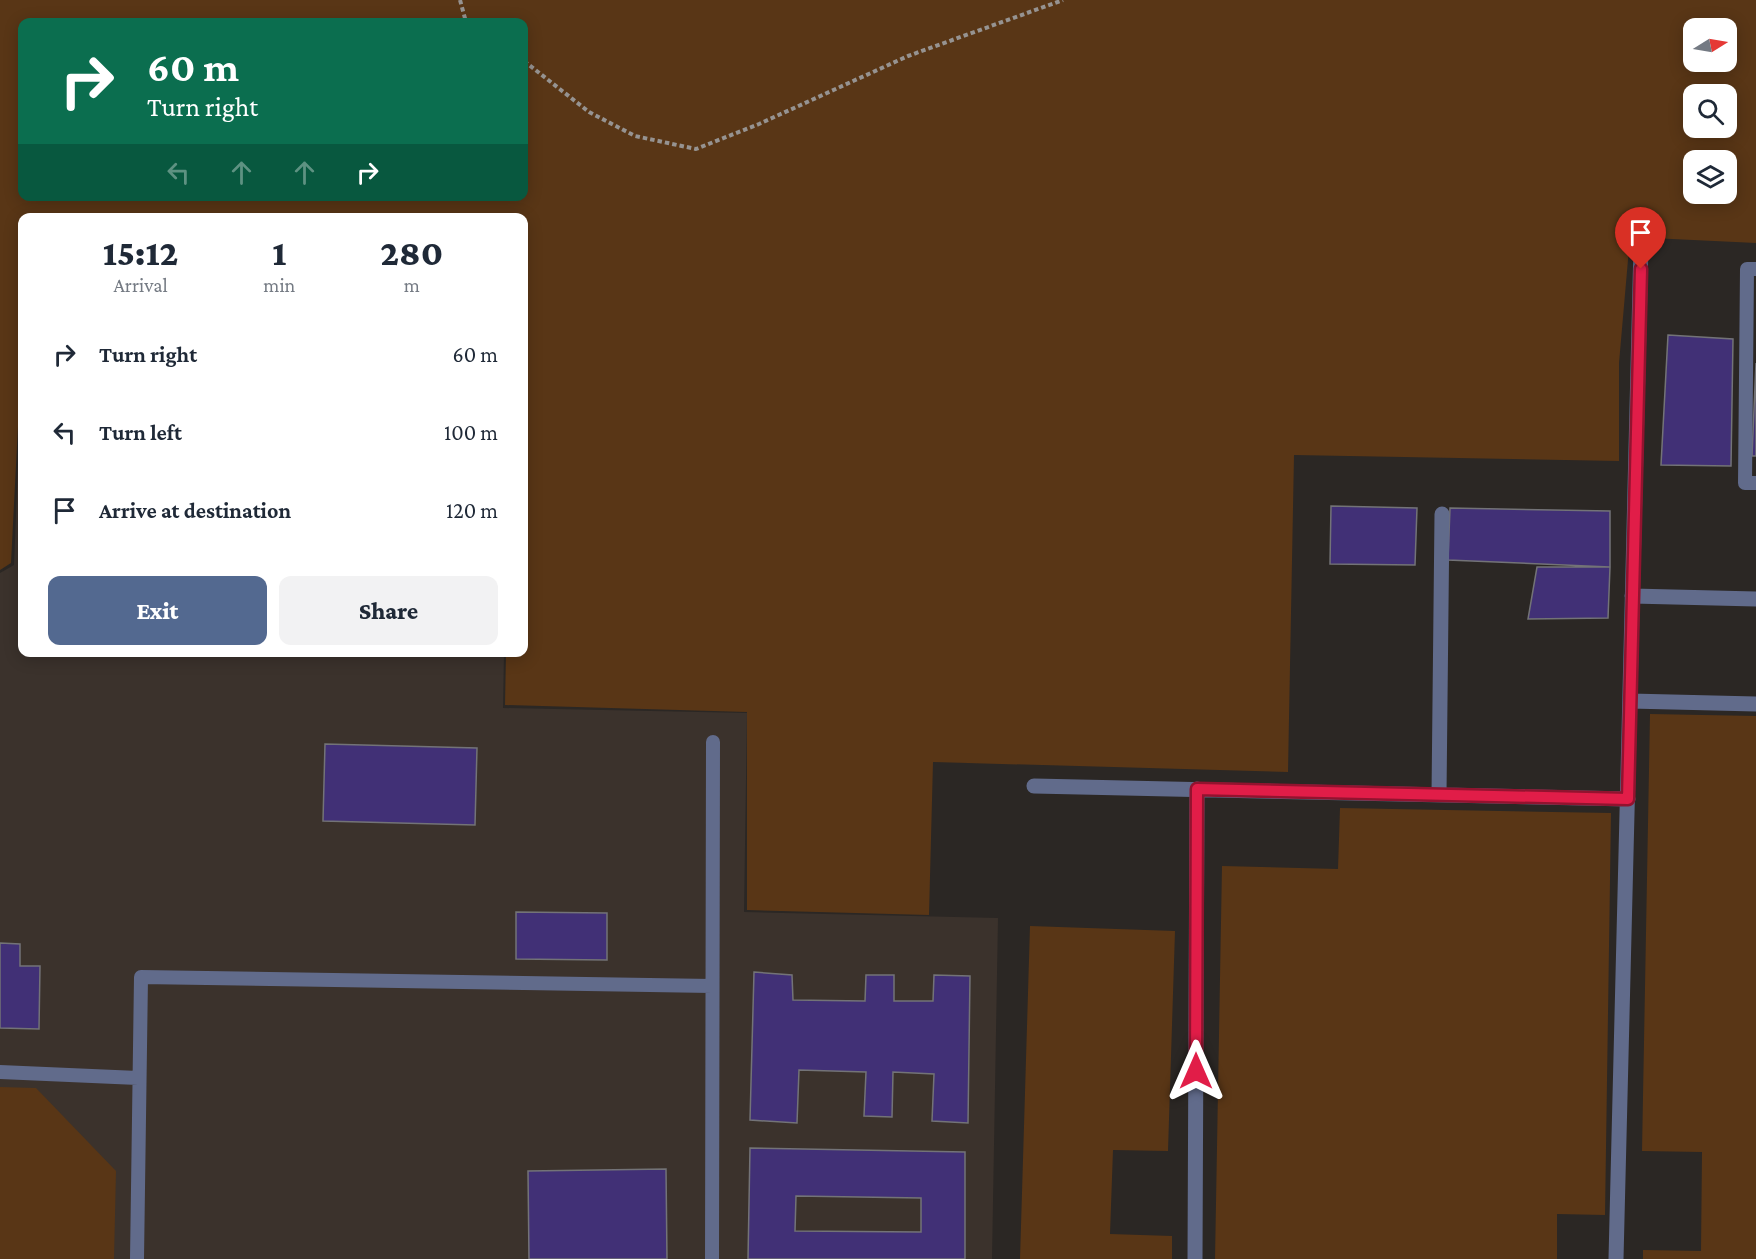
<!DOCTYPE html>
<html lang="en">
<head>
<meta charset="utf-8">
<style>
	:root { --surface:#fff; --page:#f2f2f3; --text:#1f2937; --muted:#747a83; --accent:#536990 }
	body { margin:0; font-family:"Crimson Pro",serif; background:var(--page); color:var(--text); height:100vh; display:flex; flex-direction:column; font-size:22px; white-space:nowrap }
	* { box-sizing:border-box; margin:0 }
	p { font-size:20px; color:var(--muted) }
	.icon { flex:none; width:33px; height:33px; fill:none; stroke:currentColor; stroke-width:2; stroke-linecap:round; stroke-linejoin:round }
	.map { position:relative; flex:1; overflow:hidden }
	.drawer { position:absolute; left:18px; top:213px; width:510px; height:444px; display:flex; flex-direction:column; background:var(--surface); border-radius:12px; box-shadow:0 3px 15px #0003 }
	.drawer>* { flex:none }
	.banner { position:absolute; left:18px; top:18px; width:510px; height:183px; border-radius:12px; box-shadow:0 3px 15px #0003; background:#0b6e4f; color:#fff; overflow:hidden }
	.needle { width:39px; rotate:79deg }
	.controls { position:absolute; left:1683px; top:18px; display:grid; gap:12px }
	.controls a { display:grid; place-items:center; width:54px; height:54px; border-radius:12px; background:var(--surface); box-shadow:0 3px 15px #0003; font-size:30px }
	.pin { position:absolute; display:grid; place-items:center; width:51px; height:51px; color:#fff; margin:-62px -26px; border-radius:50% 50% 50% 0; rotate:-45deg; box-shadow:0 0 6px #0007 }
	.pin .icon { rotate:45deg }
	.me { position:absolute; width:66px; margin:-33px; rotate:0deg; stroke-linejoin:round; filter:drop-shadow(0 0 4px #0008) }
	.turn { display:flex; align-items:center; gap:21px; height:126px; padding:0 30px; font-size:27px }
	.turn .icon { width:78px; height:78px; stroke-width:2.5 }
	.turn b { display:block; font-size:42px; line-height:51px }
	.lanes { display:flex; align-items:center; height:57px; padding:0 30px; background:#0003; justify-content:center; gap:30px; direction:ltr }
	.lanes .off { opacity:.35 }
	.eta { display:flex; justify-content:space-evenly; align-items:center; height:102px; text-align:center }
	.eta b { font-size:36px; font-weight:800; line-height:42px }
	.button { display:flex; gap:12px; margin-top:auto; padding:12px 30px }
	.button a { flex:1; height:69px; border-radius:12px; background:var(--accent); color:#fff; font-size:24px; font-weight:800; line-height:69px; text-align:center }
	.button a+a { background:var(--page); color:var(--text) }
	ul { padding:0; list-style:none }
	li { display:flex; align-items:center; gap:18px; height:78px; padding:0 30px }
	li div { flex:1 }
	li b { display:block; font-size:22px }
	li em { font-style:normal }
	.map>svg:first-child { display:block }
	.built { fill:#3b322c }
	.green { fill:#593616; fill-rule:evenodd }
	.building { fill:#413076; stroke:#737377; stroke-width:1.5; fill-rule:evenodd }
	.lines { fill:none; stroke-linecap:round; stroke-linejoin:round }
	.path { stroke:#969391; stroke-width:4; stroke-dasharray:4.5 3; stroke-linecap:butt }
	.lane { stroke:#616b8b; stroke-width:14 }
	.street { stroke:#616b8b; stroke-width:15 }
	.route-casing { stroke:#92132f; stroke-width:15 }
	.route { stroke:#e11d48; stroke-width:10 }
</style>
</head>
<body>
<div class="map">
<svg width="1756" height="1259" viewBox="0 0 1756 1259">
	<rect width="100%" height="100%" fill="#2b2724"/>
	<path class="built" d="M22 362V652L504 653 503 708 747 713 744 912 998 918 992 1259H0V573L14 565Z"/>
	<path class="green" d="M0 0H1756V243L1630 237 1619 363V461L1294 455 1288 772 933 762 929 915 747 910V712L505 705 506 653 524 652V218H22V348L11 563 0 570ZM22 22H524V196H22ZM1694 28H1726V62H1694ZM1726 94V128H1694V94ZM1694 160H1726V194H1694Z
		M1650 714 1756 716V1259H1643V1250L1701 1251 1702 1152 1642 1151Z
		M1340 808 1611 813 1605 1215 1557 1214V1259H1215L1222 866 1338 869Z
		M1030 926 1175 931 1168 1151 1113 1150 1110 1234 1172 1236V1259H1020Z
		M0 1087 36 1088 116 1171 114 1259H0Z"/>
	<path class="building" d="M1668 335 1733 339 1731 466 1661 465Z
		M1756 363V456H1752Z
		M1331 506 1417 508 1415 565 1330 564Z
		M1450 508 1610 511V567L1448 560Z
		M1537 567H1610L1608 618 1528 619Z
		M325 744 477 748 475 825 323 821Z
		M516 912 607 913V960L516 959Z
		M0 943 20 944V966H40L39 1029 0 1028Z
		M754 972 792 975 793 1000 865 1001 866 975H894V1001H933L934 975 970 976 968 1123 932 1121 934 1074 893 1072 892 1117 864 1116 866 1072 799 1070 797 1123 750 1120Z
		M750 1148 965 1152V1259H748ZM796 1196 921 1198V1232L795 1231Z
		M666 1169 667 1259H529L528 1171Z"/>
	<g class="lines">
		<path class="path" d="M460 0 466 22
			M524 61 589 112 635 136 696 149 759 124 908 56 1063 0"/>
		<path class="lane" d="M1756 269H1747L1745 483H1756
			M0 1072 138 1078
			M137 1259 141 977 712 986
			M712 1259 713 742"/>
		<path class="street" d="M1632 596 1756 599
			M1630 701 1756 704
			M1034 786 1628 799
			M1439 795 1442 514
			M1195 1259 1197 789
			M1616 1259 1641 246"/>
	</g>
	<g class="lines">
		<g class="route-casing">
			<path id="route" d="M1196 1071 1197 789 1628 799 1641 269"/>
		</g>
		<use href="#route" class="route"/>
	</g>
</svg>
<div class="controls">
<a><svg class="needle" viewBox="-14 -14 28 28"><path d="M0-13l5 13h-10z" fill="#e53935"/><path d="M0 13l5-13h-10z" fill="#747a83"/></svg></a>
<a><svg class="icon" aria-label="search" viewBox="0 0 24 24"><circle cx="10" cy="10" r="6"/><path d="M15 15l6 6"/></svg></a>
<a><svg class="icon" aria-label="layers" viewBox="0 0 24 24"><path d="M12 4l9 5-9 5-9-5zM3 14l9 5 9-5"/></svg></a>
</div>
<div class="pin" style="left:1641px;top:269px;background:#d93025"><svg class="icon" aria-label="arrive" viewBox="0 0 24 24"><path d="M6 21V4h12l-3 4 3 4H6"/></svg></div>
<svg class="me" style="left:1196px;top:1071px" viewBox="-20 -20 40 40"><path d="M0-17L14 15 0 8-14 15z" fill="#e11d48" stroke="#fff" stroke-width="4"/></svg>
<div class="banner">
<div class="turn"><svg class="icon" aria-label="right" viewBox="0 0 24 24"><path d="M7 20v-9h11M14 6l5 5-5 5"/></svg><div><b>60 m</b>Turn right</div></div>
<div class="lanes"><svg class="icon off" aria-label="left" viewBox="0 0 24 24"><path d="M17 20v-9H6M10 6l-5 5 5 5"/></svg><svg class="icon off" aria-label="ahead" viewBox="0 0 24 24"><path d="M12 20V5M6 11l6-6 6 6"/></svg><svg class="icon off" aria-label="ahead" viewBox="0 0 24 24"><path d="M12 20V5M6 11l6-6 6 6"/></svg><svg class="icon" aria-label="right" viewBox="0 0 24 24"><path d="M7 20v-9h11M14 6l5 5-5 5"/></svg></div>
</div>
<section class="drawer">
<div class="eta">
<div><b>15:12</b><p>Arrival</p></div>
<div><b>1</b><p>min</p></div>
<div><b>280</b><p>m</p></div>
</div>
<ul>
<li><svg class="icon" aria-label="right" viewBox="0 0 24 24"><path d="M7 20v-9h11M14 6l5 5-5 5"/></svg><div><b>Turn right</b></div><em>60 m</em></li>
<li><svg class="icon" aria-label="left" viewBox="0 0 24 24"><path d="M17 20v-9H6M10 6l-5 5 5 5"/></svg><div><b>Turn left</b></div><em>100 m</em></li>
<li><svg class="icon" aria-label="arrive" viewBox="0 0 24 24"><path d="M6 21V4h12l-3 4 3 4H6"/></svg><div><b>Arrive at destination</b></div><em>120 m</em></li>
</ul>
<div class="button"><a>Exit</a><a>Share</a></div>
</section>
</div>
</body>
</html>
